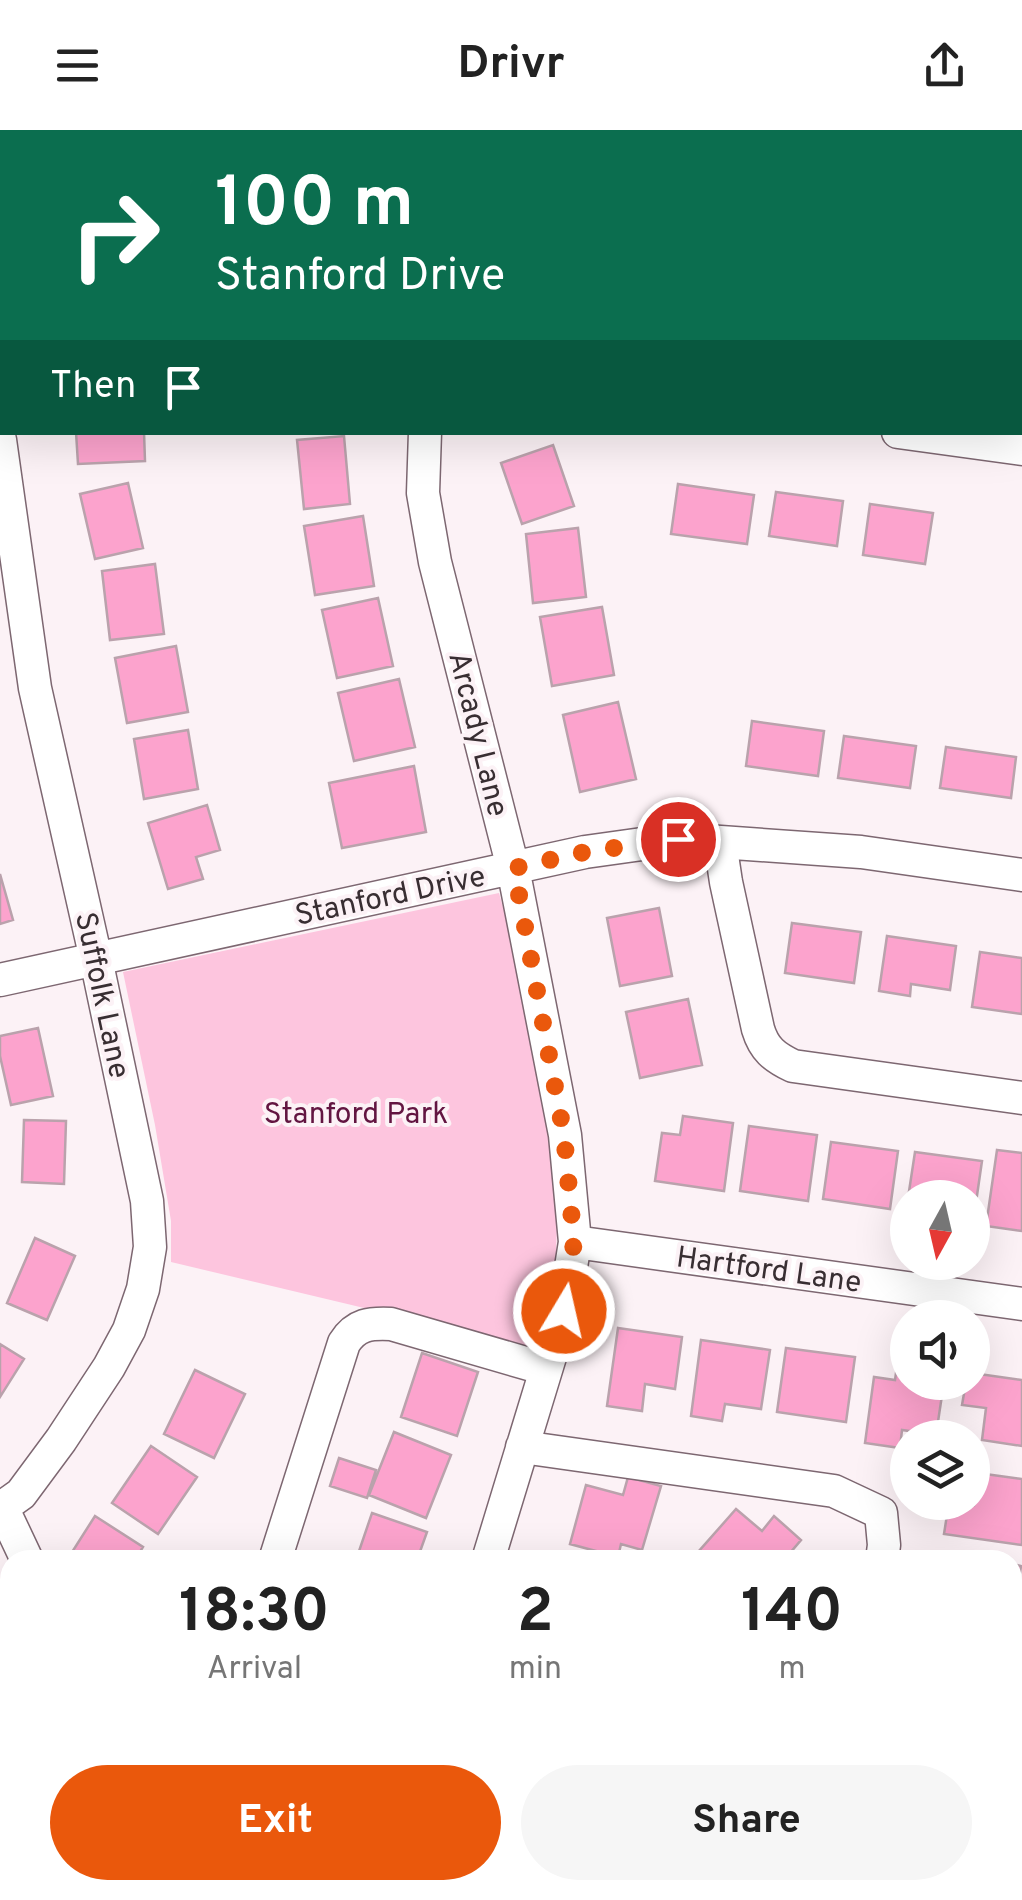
<!DOCTYPE html>
<html lang="en">
<head>
<meta charset="utf-8">
<style>
	:root { --surface:#fff; --page:#f6f6f6; --text:#222; --muted:#767676; --accent:#ea580c }
	body { margin:0; font-family:Overpass,sans-serif; background:var(--page); color:var(--text); height:100vh; display:flex; flex-direction:column; font-size:38px; white-space:nowrap }
	* { box-sizing:border-box; margin:0 }
	p { font-size:32px; color:var(--muted) }
	.icon { flex:none; width:55px; height:55px; fill:none; stroke:currentColor; stroke-width:2; stroke-linecap:round; stroke-linejoin:round }
	.map { position:relative; flex:1; overflow:hidden }
	.side { position:absolute; left:0px; top:1420px; width:1022px; height:350px; display:flex; flex-direction:column; background:var(--surface); border-radius:30px 30px 0 0; box-shadow:0 10px 40px #0002 }
	.side>* { flex:none }
	.banner { position:absolute; left:0px; top:0px; width:1022px; height:305px; box-shadow:0 10px 40px #0002; background:#0b6e4f; color:#fff; overflow:hidden }
	.needle { width:65px; rotate:188deg }
	.fabs { position:absolute; left:890px; top:1050px; display:grid; gap:20px }
	.fabs a { display:grid; place-items:center; width:100px; height:100px; border-radius:50%; background:var(--surface); box-shadow:0 10px 40px #0002; font-size:50px }
	.pin { position:absolute; display:grid; place-items:center; width:85px; height:85px; color:#fff; margin:-42px; border:5px solid #fff; border-radius:50%; box-shadow:0 2px 10px #0007 }
	.me { position:absolute; width:110px; margin:-55px; rotate:9deg; stroke-linejoin:round; filter:drop-shadow(0 0 8px #0008) }
	.turn { display:flex; align-items:center; gap:35px; height:210px; padding:0 50px; font-size:45px }
	.turn .icon { width:130px; height:130px; stroke-width:2.5 }
	.turn b { display:block; font-size:70px; line-height:85px }
	.then { display:flex; align-items:center; height:95px; padding:0 50px; background:#0003; gap:20px; font-size:38px }
	.eta { display:flex; justify-content:space-evenly; align-items:center; height:170px; text-align:center }
	.eta b { font-size:60px; font-weight:700; line-height:70px }
	.primary-button { display:flex; gap:20px; margin-top:auto; padding:20px 50px }
	.primary-button a { flex:1; height:115px; border-radius:60px; background:var(--accent); color:#fff; font-size:40px; font-weight:700; line-height:115px; text-align:center }
	.primary-button a+a { background:var(--page); color:var(--text) }
	header { display:flex; justify-content:space-between; align-items:center; height:130px; padding:0 50px; background:var(--surface); font-size:45px; font-weight:700 }
	.map>svg:first-child { display:block }
	.green { fill:#fdc5de }
	.building { fill:#fca3cd; stroke:#baa2ac; stroke-width:2.5 }
	.lines { fill:none; stroke-linecap:round; stroke-linejoin:round }
	.minor-casing { stroke:#7d6771; stroke-width:35 }
	.minor { stroke:#fff; stroke-width:32 }
	.route { stroke:#ea580c; stroke-width:18; stroke-dasharray:0 32.4 }
	.labels { text-anchor:middle; stroke-width:8; stroke-linejoin:round; paint-order:stroke }
	.street-label { font-size:30px; fill:#382e32; stroke:#fcf2f6 }
	.park-label { font-size:30px; fill:#621541; stroke:#fcf2f6 }
</style>
</head>
<body>
<header><svg class="icon" aria-label="menu" viewBox="0 0 24 24"><path d="M4 6h16M4 12h16M4 18h16"/></svg>Drivr<svg class="icon" aria-label="share" viewBox="0 0 24 24"><path d="M12 15V3M7 8l5-5 5 5M5 13v7h14v-7"/></svg></header>
<div class="map">
<svg width="1022" height="1770" viewBox="0 0 1022 1770">
	<rect width="100%" height="100%" fill="#fcf2f6"/>
	<path class="green" d="M499 763 511 806 552 1012 558 1071 555 1147 536 1219 171 1132V1091L155 995 123 842Z"/>
	<path class="building" d="M98 0H157V2H97Z
		M332 0H373L372 2H332Z
		M705 0H792V2H705Z
		M76 302H144L145 331 78 334Z
		M344 306 350 374 304 379 297 310Z
		M553 315 574 376 522 394 501 333Z
		M128 353 143 418 95 429 80 364Z
		M678 354 754 365 747 414 671 404Z
		M776 362 843 371 837 416 769 406Z
		M870 374 933 383 925 434 863 425Z
		M363 386 374 456 315 465 304 396Z
		M578 398 586 467 533 473 526 404Z
		M155 434 164 504 110 510 102 441Z
		M378 468 393 536 337 548 322 480Z
		M602 477 614 545 552 556 540 487Z
		M176 516 188 582 127 593 115 528Z
		M399 549 415 617 354 631 338 563Z
		M618 572 636 649 580 662 563 585Z
		M752 591 824 601 818 646 746 636Z
		M188 600 198 659 144 669 134 609Z
		M844 606 916 616 910 658 838 648Z
		M946 617 1016 627 1011 668 940 658Z
		M414 636 426 702 342 718 329 653Z
		M207 675 220 720 196 727 203 749 168 759 148 693Z
		M0 744 13 790 0 794Z
		M659 778 672 846 620 856 607 788Z
		M792 793 861 802 854 853 785 843Z
		M887 806 956 816 950 860 911 854 910 866 879 861Z
		M980 822 1022 828V884L972 877Z
		M688 869 702 935 640 948 626 882Z
		M38 898 53 966 11 975 0 926V906Z
		M683 986 733 993 724 1061 655 1051 662 1003 680 1005Z
		M24 990 66 991 64 1054 22 1052Z
		M749 996 817 1005 808 1071 740 1061Z
		M831 1012 898 1021 890 1079 823 1069Z
		M997 1020 1022 1023V1101L986 1096Z
		M915 1022 982 1031 973 1093 972 1068H908Z
		M35 1108 75 1126 47 1190 7 1173Z
		M618 1198 682 1207 675 1259 645 1254 642 1281 607 1276Z
		M701 1210 770 1220 761 1279 725 1274 722 1291 691 1286Z
		M0 1214 24 1229 0 1267Z
		M786 1218 855 1227 846 1292 777 1282Z
		M422 1223 478 1242 457 1306 401 1287Z
		M897 1236 908 1237V1252H944L936 1305 902 1300 900 1318 865 1313 874 1247 895 1250Z
		M195 1240 245 1264 214 1328 164 1304Z
		M972 1243 1022 1250V1316L982 1310 986 1278 962 1275 966 1252H972Z
		M394 1302 451 1325 426 1388 369 1365Z
		M151 1316 197 1347 158 1404 112 1373Z
		M339 1328 376 1340 367 1368 330 1356Z
		M978 1343 1022 1349V1415L944 1404 949 1372 974 1375Z
		M628 1347 661 1356 642 1420 621 1414 618 1427 570 1414 586 1355 623 1365Z
		M736 1379 762 1401 774 1386 801 1410 784 1430H709L699 1421Z
		M372 1383 427 1402 417 1430H356Z
		M95 1386 143 1417 135 1430H67Z
		M1012 1434 1021 1436 1012 1498Z
		M454 1760H522L528 1762 525 1770H450Z
		M592 1760H599L611 1770H584Z
		M913 1760H956L971 1762 969 1770H912Z"/>
	<g class="lines">
		<g class="minor-casing">
			<path id="minor" d="M885 0V2
				M16 2 17 0
				M458 2V0
				M664 2 665 0
				M0 127 2 104
				M425 302 423 363 435 432 513 738 565 1005 575 1112 564 1181 488 1430
				M898 302 1022 319
				M0 310 35 558 96 829 147 1071 150 1117 143 1159 129 1200 109 1237 61 1310 21 1364 0 1379
				M720 712 726 752 758 899C764 919 774 927 793 936L1022 968
				M0 850 585 722 678 709 861 722 1022 745
				M575 1112 1022 1174
				M522 1317 834 1361 881 1383 884 1415 882 1430
				M2 1377 27 1430
				M275 1430 344 1213C356 1194 370 1193 391 1194L546 1239
				M0 1736 10 1739
				M76 1760 107 1770
				M674 1760 704 1770
				M29 1770 31 1760
				M381 1770 384 1760
				M830 1770 832 1760"/>
		</g>
		<use href="#minor" class="minor"/>
	</g>
	<g class="lines">
		<path class="route" d="M564 1181 574 1112 564 1005 514 738 585 722 678 709"/>
	</g>
	<g class="labels">
		<g class="street-label">
			<text transform="translate(479 604) rotate(76)" y="10">Arcady Lane</text>
			<text transform="translate(390 765) rotate(-12)" y="10">Stanford Drive</text>
			<text transform="translate(103 865) rotate(78)" y="10">Suffolk Lane</text>
			<text transform="translate(769 1139) rotate(8)" y="10">Hartford Lane</text>
		</g>
		<g class="park-label">
			<text x="356" y="993">Stanford Park</text>
		</g>
	</g>
</svg>
<div class="fabs">
<a><svg class="needle" viewBox="-14 -14 28 28"><path d="M0-13l5 13h-10z" fill="#e53935"/><path d="M0 13l5-13h-10z" fill="#767676"/></svg></a>
<a><svg class="icon" aria-label="sound" viewBox="0 0 24 24"><path d="M4 9h4l5-4v14l-5-4H4zM17 9q2 3 0 6"/></svg></a>
<a><svg class="icon" aria-label="layers" viewBox="0 0 24 24"><path d="M12 4l9 5-9 5-9-5zM3 14l9 5 9-5"/></svg></a>
</div>
<div class="pin" style="left:678px;top:709px;background:#d93025"><svg class="icon" aria-label="arrive" viewBox="0 0 24 24"><path d="M6 21V4h12l-3 4 3 4H6"/></svg></div>
<svg class="me" style="left:564px;top:1181px" viewBox="-20 -20 40 40"><circle r="17" fill="#ea580c" stroke="#fff" stroke-width="3"/><path d="M0-11L8 9 0 5-8 9z" fill="#fff"/></svg>
<div class="banner">
<div class="turn"><svg class="icon" aria-label="right" viewBox="0 0 24 24"><path d="M7 20v-9h11M14 6l5 5-5 5"/></svg><div><b>100 m</b>Stanford Drive</div></div>
<div class="then">Then<svg class="icon" aria-label="arrive" viewBox="0 0 24 24"><path d="M6 21V4h12l-3 4 3 4H6"/></svg></div>
</div>
<section class="side">
<div class="eta">
<div><b>18:30</b><p>Arrival</p></div>
<div><b>2</b><p>min</p></div>
<div><b>140</b><p>m</p></div>
</div>
<div class="primary-button"><a>Exit</a><a>Share</a></div>
</section>
</div>
</body>
</html>
